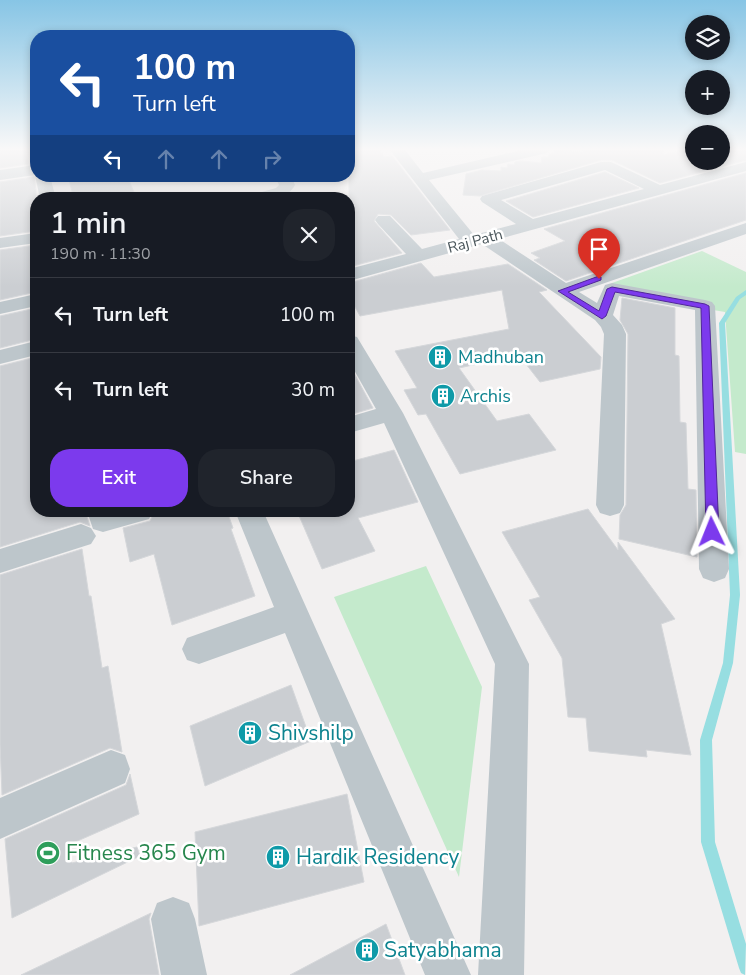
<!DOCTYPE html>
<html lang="en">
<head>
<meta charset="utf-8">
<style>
	:root { --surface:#171b24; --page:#20242c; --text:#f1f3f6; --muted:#9ea1a6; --line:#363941; --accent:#7c3aed }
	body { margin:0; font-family:"Nunito Sans",sans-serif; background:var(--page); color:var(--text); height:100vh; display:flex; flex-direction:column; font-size:19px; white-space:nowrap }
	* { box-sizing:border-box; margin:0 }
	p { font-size:16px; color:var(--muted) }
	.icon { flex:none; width:28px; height:28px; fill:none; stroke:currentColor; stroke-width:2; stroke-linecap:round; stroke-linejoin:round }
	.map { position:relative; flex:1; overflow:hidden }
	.drawer { position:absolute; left:30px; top:192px; width:325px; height:325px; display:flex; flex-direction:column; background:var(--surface); border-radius:20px; box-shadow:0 2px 8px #0003 }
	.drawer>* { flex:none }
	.top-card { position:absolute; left:30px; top:30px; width:325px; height:152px; border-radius:20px; box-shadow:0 2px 8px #0003; background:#1a4fa0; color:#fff; overflow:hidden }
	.fabs { position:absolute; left:685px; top:15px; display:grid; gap:10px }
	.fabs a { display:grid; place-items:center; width:45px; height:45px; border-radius:50%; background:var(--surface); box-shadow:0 2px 8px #0003; font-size:25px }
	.pin { position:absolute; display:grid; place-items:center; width:42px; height:42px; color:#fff; margin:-51px -21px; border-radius:50% 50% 50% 0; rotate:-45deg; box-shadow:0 0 5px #0007 }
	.pin .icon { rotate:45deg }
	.me { position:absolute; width:55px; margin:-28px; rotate:358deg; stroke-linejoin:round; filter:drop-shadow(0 0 4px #0008) }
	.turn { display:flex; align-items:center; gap:18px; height:105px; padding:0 20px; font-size:22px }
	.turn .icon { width:65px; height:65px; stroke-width:2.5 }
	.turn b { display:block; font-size:35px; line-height:42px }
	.lanes { display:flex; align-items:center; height:48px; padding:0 20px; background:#0003; justify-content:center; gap:25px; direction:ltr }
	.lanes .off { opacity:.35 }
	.round { display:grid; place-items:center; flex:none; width:52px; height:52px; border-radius:20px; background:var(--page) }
	.head { display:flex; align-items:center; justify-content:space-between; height:85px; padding:0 20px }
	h1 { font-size:30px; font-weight:600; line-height:38px }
	.cta { display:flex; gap:10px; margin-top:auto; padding:10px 20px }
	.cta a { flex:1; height:58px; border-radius:20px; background:var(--accent); color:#fff; font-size:20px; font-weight:600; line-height:58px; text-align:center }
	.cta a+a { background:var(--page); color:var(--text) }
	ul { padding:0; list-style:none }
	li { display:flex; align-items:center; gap:15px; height:75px; padding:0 20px; border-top:1px solid var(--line) }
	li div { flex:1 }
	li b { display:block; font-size:19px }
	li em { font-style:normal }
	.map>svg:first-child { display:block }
	.green { fill:#c4eacc }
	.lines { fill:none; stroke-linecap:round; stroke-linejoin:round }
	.stream { fill:#97dee1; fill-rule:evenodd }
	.building { fill:#cbced2; stroke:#d5d7da }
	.minor { fill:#bdc6cb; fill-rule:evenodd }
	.route { fill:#7c3aed; stroke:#51269a }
	.labels { text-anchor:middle; stroke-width:5; stroke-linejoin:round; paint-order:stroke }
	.far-street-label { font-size:15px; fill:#4a565b; stroke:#fff }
	.culture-label { font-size:18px; fill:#0d838f; stroke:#fff; text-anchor:start }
	.near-culture-label { font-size:21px; fill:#0d838f; stroke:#fff; text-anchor:start }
	.near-leisure-label { font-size:21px; fill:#27864d; stroke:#fff; text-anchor:start }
</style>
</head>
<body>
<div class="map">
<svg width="746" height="975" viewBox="0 0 746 975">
	<rect width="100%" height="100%" fill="#f2f0f0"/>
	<path class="green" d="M702 251 746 272V454L735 452 725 312 619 294 612 289V283Z
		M426 566 482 687 459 877 334 597Z"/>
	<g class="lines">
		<path class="stream" d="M746 290V295L740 299 725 323 740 595 733 663 712 740 715 842 746 944 745 975 741 973 739 968 701 842 700 740 723 663 730 595 719 323 736 297Z"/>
	</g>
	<path class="building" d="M0 150H25L28 164 0 168Z
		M349 150H380L384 157 392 156 450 230 411 235 391 215 378 214 374 221 402 253 349 267Z
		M554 150 583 152V150H663L664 155 683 150H694V161H721V150H746V160L660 183 612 160H601L480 196 463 195 466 174 482 170 501 171V167L507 168 508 164 514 165 515 162 521 161 541 163 542 157H548L549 154H554Z
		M605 172 639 188 533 217 506 201Z
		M746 173V220L566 281 534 260 540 258 531 253 565 241 544 229Z
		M68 176H127L137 199H74Z
		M34 177 36 190V231L0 236V182Z
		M36 245V292L0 300V250Z
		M421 263 434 277 508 264 547 290 539 292 601 357 600 369 540 382 519 355 459 368 497 421 529 414 556 450 460 474 426 414 418 415 404 390 417 388 395 351 509 329 502 290 360 316 349 296V283Z
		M622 298 675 308V355L679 356 680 422 686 423 688 489 696 490 697 557 619 539 620 515 626 505 628 334 620 320Z
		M36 308V339L0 348V316Z
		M36 357V511H85L90 526 80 522 0 547V366Z
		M349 364 373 408 349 415Z
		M394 450 418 502 358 518 375 551 322 569 297 511H349V462Z
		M588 509 618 550V542L675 619 661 624 691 755 646 750 647 757 589 751 586 718 568 717 562 658 529 600 540 597 502 532Z
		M167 511H227L233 528 231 529 255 596 172 625 154 554 130 562 123 528 150 521 153 515Z
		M82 549 89 596H91L102 668 108 666 122 752 110 748 2 795 0 744V575Z
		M291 685 311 741 205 786 190 726Z
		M130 774 139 814 66 846 72 863 137 847 140 856 12 918 5 839 126 785Z
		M347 794 364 882 199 926 195 832Z
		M151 913 149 919 159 975H21Z
		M386 924 405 975H290Z"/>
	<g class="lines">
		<path class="minor" d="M390 150H405L423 173 522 150H549L547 153 429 180 474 235 516 224 482 202 480 199 482 196 601 162H611L660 185 746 162V171L499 239 566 283 746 223V234L579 292 597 303 605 285 612 283 705 300 712 302 715 306 729 569 725 578 714 582 703 578 699 569 695 310 619 296 613 315 622 325 626 334 624 505 620 513 610 516 600 513 596 505 604 334 601 327 595 320 482 244 349 281V269L406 254 378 224 375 220 378 216H390L422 249 459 239ZM605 170 644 189 533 219 501 200Z
			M36 165V176H50L56 199H40L35 175 0 180V170Z
			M275 176H291L295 185C285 203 264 199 246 199L248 196 276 188 279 185Z
			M36 233V243L0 248V238Z
			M36 294V306L0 314V302Z
			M349 335 357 337 403 413 529 664 524 975H478L495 664 384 423 349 433V417L376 409 349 361Z
			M36 341V355L0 364V350Z
			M87 511H153L149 519 103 532 93 529Z
			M235 511H263L471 975H425L285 633 199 664 187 660 182 649 187 638 274 607Z
			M81 524 91 528 96 536 91 544 0 573V549Z
			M111 750 125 755 130 769 125 783 0 839V798Z
			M173 897 189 903 195 919 207 975H161L151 919 157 903Z"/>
	</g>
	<linearGradient id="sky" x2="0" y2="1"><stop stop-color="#87c5e5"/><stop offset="0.52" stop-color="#f9f8f8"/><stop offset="1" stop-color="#f9f8f8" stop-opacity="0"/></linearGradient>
	<rect width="746" height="287" fill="url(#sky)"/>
	<path class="route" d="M599 276 601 277V280L568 292 599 311 607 289 612 287 705 304 709 306 719 532 717 535H708L706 532 701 308 615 292 606 316 602 319 558 291Z"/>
	<defs>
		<g id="building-disc" transform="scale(1.25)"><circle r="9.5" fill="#0f9aa8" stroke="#fff"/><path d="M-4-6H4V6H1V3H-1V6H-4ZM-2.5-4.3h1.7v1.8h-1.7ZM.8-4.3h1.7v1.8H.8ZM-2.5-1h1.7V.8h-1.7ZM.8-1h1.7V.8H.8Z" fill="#fff"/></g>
		<g id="stadium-disc" transform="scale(1.25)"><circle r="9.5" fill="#2e9e5b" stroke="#fff"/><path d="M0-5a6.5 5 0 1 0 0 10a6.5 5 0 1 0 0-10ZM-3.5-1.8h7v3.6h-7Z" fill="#fff"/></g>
	</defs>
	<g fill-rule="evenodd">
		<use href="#building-disc" x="440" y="357"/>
		<use href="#building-disc" x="443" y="396"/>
		<use href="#building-disc" x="250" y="733"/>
		<use href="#stadium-disc" x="48" y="853"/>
		<use href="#building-disc" x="278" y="857"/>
		<use href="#building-disc" x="367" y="950"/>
	</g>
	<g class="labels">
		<g class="far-street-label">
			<text transform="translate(475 241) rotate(-15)" y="5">Raj Path</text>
		</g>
		<g class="culture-label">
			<text x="458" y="363">Madhuban</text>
			<text x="460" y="402">Archis</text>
		</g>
		<g class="near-culture-label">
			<text x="268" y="740">Shivshilp</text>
			<text x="296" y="864">Hardik Residency</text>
			<text x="384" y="957">Satyabhama</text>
		</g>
		<g class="near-leisure-label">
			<text x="66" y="860">Fitness 365 Gym</text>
		</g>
	</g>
</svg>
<div class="fabs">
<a><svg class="icon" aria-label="layers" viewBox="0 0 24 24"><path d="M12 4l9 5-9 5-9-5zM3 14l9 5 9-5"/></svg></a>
<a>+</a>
<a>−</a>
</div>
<div class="pin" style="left:599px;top:279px;background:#d93025"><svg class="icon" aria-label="arrive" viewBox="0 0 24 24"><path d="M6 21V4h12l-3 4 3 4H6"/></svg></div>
<svg class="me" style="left:712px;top:532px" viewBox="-20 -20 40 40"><path d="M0-17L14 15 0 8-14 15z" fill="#7c3aed" stroke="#fff" stroke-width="4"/></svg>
<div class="top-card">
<div class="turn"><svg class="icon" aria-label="left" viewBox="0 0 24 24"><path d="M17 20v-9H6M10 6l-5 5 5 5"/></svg><div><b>100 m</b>Turn left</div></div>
<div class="lanes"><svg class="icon" aria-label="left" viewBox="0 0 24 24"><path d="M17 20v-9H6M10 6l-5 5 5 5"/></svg><svg class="icon off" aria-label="ahead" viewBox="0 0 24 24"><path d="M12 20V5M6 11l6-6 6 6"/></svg><svg class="icon off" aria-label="ahead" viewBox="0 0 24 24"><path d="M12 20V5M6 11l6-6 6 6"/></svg><svg class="icon off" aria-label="right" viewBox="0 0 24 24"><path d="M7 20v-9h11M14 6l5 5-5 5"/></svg></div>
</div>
<section class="drawer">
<div class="head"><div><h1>1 min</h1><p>190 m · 11:30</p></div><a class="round"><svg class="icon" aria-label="close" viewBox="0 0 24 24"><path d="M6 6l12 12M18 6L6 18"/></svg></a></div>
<ul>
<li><svg class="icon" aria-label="left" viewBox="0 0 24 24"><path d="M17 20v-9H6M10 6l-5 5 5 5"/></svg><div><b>Turn left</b></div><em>100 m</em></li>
<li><svg class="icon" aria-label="left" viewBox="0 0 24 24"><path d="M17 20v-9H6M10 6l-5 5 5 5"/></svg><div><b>Turn left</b></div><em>30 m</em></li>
</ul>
<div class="cta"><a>Exit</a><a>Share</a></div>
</section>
</div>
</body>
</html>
